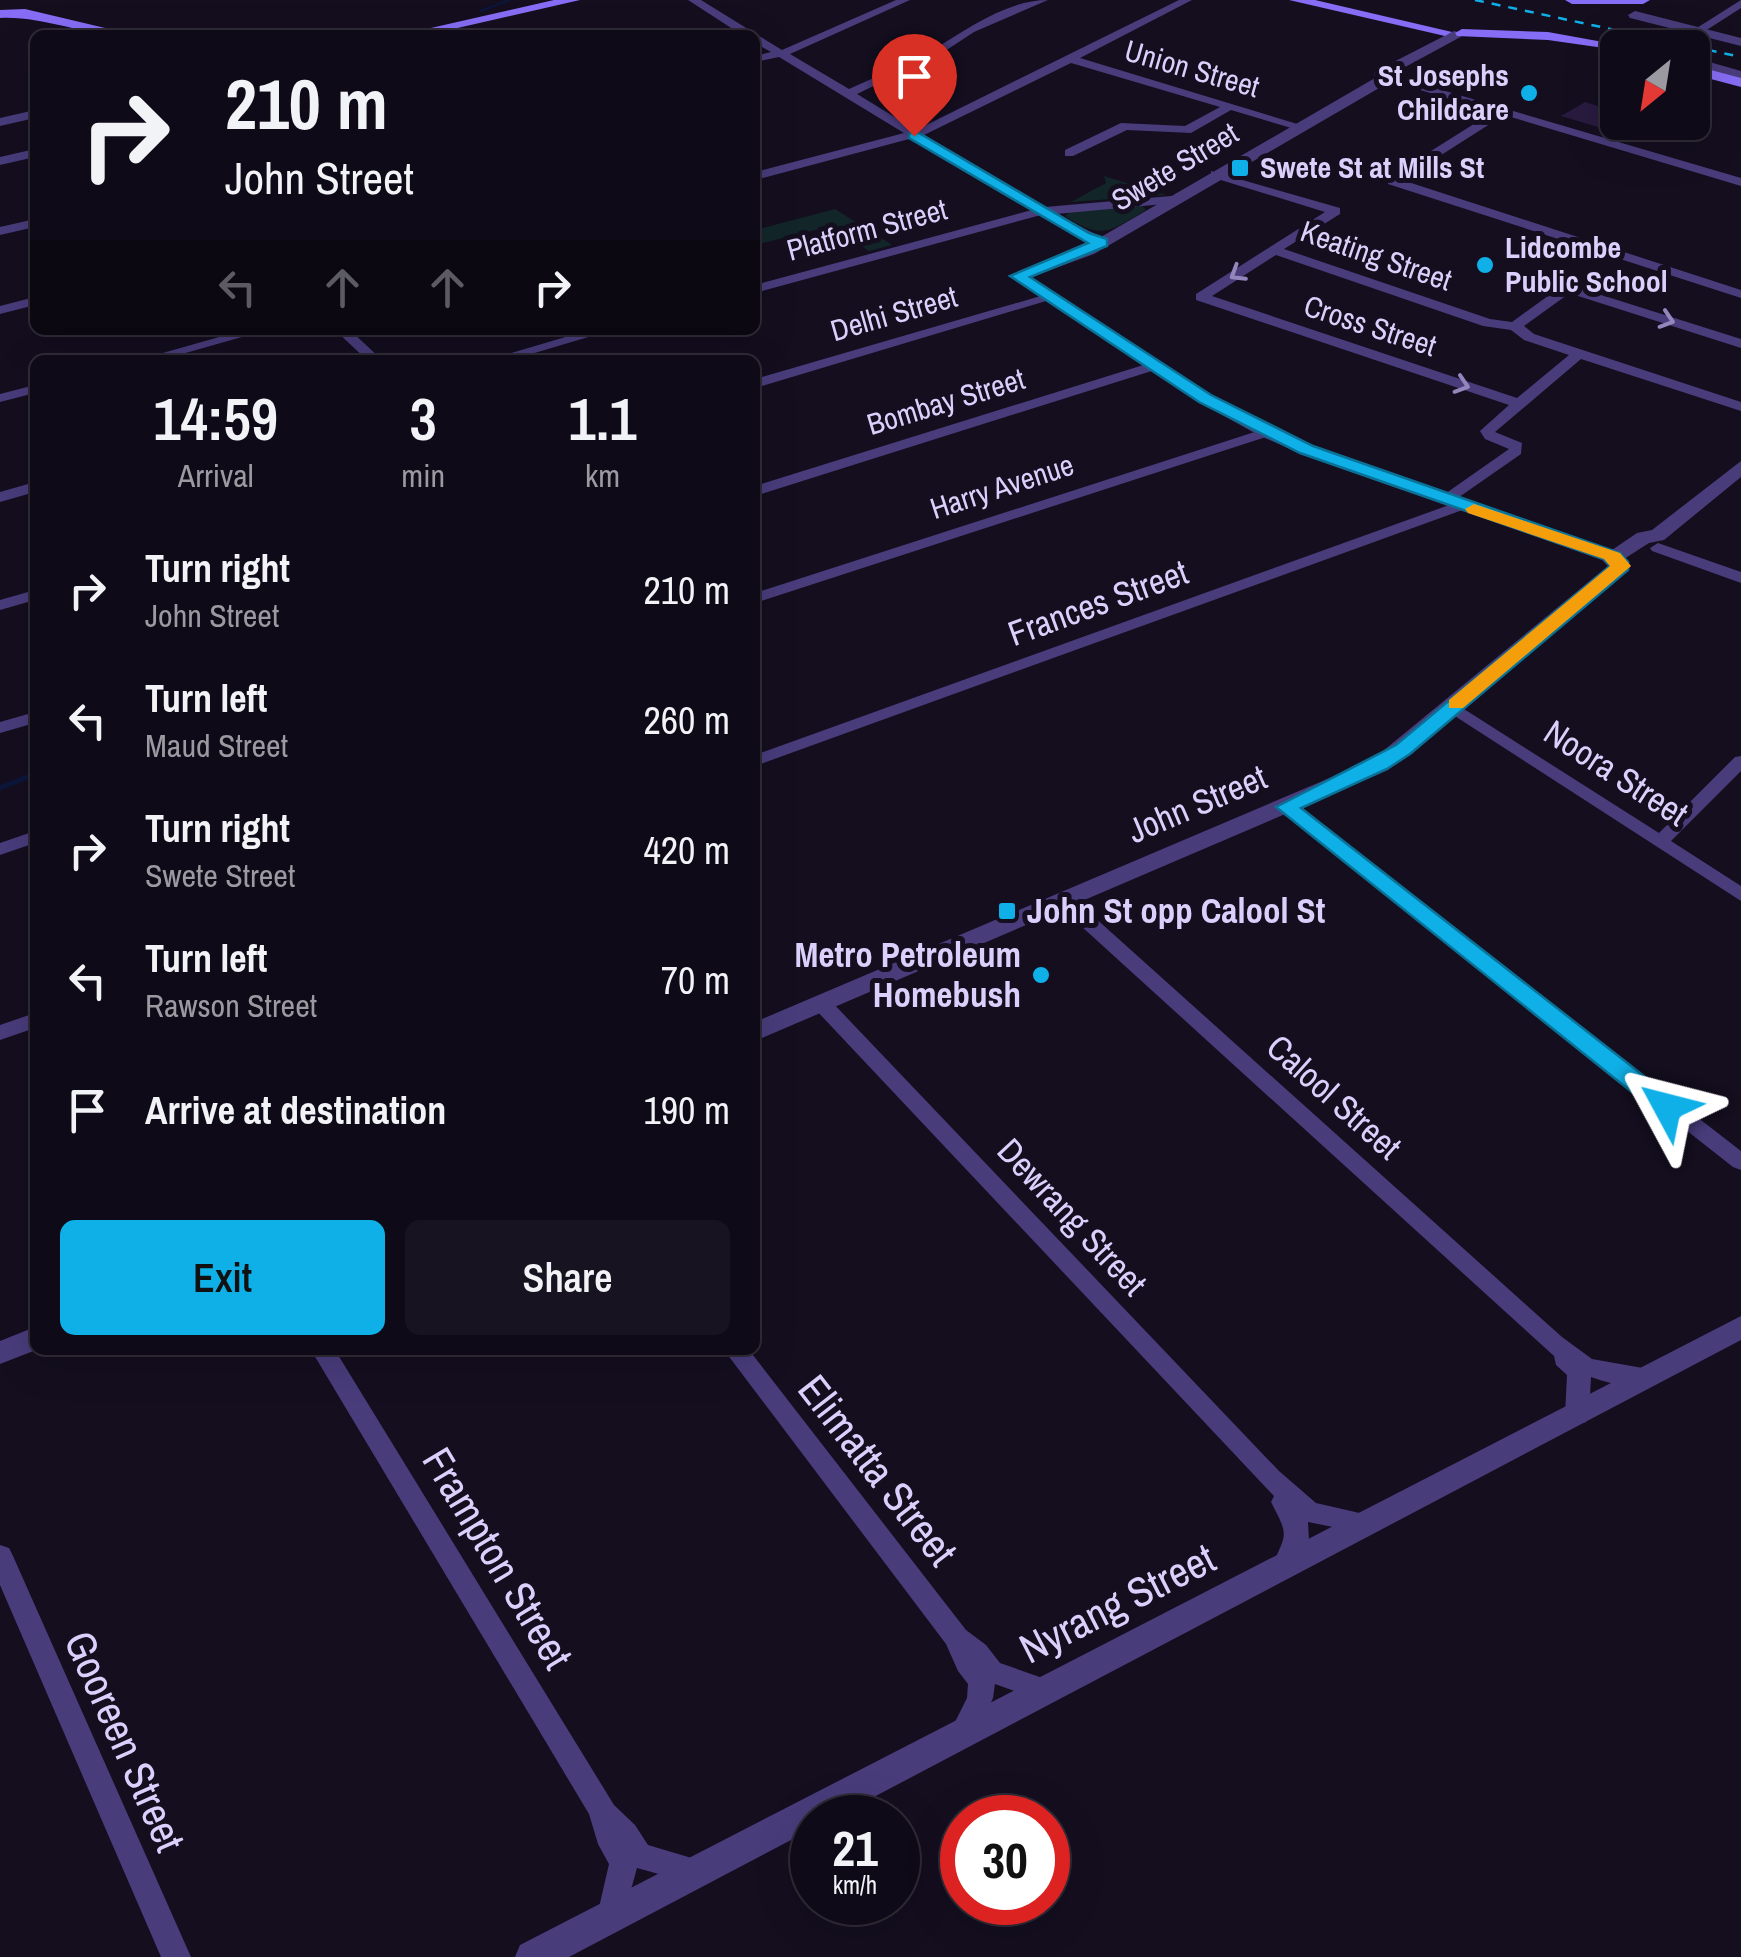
<!DOCTYPE html>
<html lang="en">
<head>
<meta charset="utf-8">
<style>
	:root { --surface:#0f0a17; --page:#181320; --text:#f1f3f6; --muted:#9b9aa1; --line:#2f2b36; --accent:#0fb0e8 }
	body { margin:0; font-family:"Archivo Narrow",sans-serif; background:var(--page); color:var(--text); height:100vh; display:flex; flex-direction:column; font-size:38px; white-space:nowrap }
	* { box-sizing:border-box; margin:0 }
	p { font-size:32px; color:var(--muted) }
	.icon { flex:none; width:55px; height:55px; fill:none; stroke:currentColor; stroke-width:2; stroke-linecap:round; stroke-linejoin:round }
	.map { position:relative; flex:1; overflow:hidden }
	.side { position:absolute; left:30px; top:355px; width:730px; height:1000px; display:flex; flex-direction:column; background:var(--surface); border-radius:15px; box-shadow:0 10px 40px #0002,0 0 0 2px var(--line) }
	.side>* { flex:none }
	.top-card { position:absolute; left:30px; top:30px; width:730px; height:305px; border-radius:15px; box-shadow:0 10px 40px #0002,0 0 0 2px var(--line); background:#0f0a17; color:var(--text); overflow:hidden }
	.needle { width:65px; rotate:210deg }
	.tools { position:absolute; left:1600px; top:30px; display:grid; gap:20px }
	.tools a { display:grid; place-items:center; width:110px; height:110px; border-radius:15px; background:var(--surface); box-shadow:0 10px 40px #0002,0 0 0 2px var(--line); font-size:50px }
	.speed { position:absolute; left:790px; top:1795px; display:flex; gap:20px; font-size:50px; font-weight:700; text-align:center }
	.speed>* { display:grid; place-content:center; width:130px; height:130px; border-radius:50%; background:var(--surface); box-shadow:0 10px 40px #0002,0 0 0 2px var(--line); line-height:1 }
	.speed small { font-size:25px; font-weight:400 }
	.speed .limit { border:15px solid #d22; background:#fff; color:#111 }
	.pin { position:absolute; display:grid; place-items:center; width:85px; height:85px; color:#fff; margin:-102px -42px; border-radius:50% 50% 50% 0; rotate:-45deg; box-shadow:0 0 10px #0007 }
	.pin .icon { rotate:45deg }
	.me { position:absolute; width:110px; margin:-55px; rotate:308deg; stroke-linejoin:round; filter:drop-shadow(0 0 8px #0008) }
	.turn { display:flex; align-items:center; gap:35px; height:210px; padding:0 30px; font-size:45px }
	.turn .icon { width:130px; height:130px; stroke-width:2.5 }
	.turn b { display:block; font-size:70px; line-height:85px }
	.lanes { display:flex; align-items:center; height:95px; padding:0 30px; background:#0003; justify-content:center; gap:50px; direction:ltr }
	.lanes .off { opacity:.35 }
	.eta { display:flex; justify-content:space-evenly; align-items:center; height:170px; text-align:center }
	.eta b { font-size:60px; font-weight:600; line-height:70px }
	.cta { display:flex; gap:20px; margin-top:auto; padding:20px 30px }
	.cta a { flex:1; height:115px; border-radius:15px; background:var(--accent); color:#111; font-size:40px; font-weight:600; line-height:115px; text-align:center }
	.cta a+a { background:var(--page); color:var(--text) }
	ul { padding:0; list-style:none }
	li { display:flex; align-items:center; gap:30px; height:130px; padding:0 30px }
	li div { flex:1 }
	li b { display:block; font-size:38px }
	li em { font-style:normal }
	.map>svg:first-child { display:block }
	.green { fill:#122629 }
	.lines { fill:none; stroke-linecap:round; stroke-linejoin:round }
	.stream-far1 { stroke:#0c163a; stroke-width:2.5 }
	.stream { stroke:#0c163a; stroke-width:5 }
	.building { fill:#281b3f }
	.minor { fill:#483c7b; fill-rule:evenodd }
	.tertiary { fill:#483c7b; fill-rule:evenodd }
	.secondary { fill:#866df5; fill-rule:evenodd }
	.rail { stroke:#0fb0e8; stroke-width:2.5; stroke-dasharray:9 8; stroke-linecap:butt }
	.oneway { stroke:#9286bc }
	.route { fill:#0fb0e8; stroke:#0a7297; stroke-width:2.5 }
	.slow { fill:#f59e0b }
	.poi-dot { fill:#0fb0e8; stroke:#140e1f; stroke-width:4 }
	.labels { text-anchor:middle; stroke-width:10; stroke-linejoin:round; paint-order:stroke }
	.far-street-label { font-size:30px; fill:#dbcffc; stroke:#140e1f }
	.far-poi-label { font-size:30px; font-weight:bold; fill:#dbcffc; stroke:#140e1f; text-anchor:start }
	.street-label { font-size:35px; fill:#dbcffc; stroke:#140e1f }
	.poi-label { font-size:35px; font-weight:bold; fill:#dbcffc; stroke:#140e1f; text-anchor:start }
	.near-street-label { font-size:42px; fill:#dbcffc; stroke:#140e1f }
</style>
</head>
<body>
<div class="map">
<svg width="1741" height="1957" viewBox="0 0 1741 1957">
	<rect width="100%" height="100%" fill="#140e1f"/>
	<path class="green" d="M1104 176 1166 195 1071 202 1106 183Z
		M1142 205 1146 210C1110 231 1102 241 1065 216L1070 212Z
		M835 209 892 245 869 251 831 226 755 245V230Z"/>
	<g class="lines">
		<path class="stream-far1" d="M481 11 509 0
			M472 35 474 29"/>
		<path class="stream" d="M0 788 35 774"/>
	</g>
	<path class="building" d="M1618 96V133L1561 116 1585 102 1601 107Z"/>
	<g class="lines">
		<path class="minor" d="M688 0H701L782 50 896 0H910L790 54 849 89C877 76 907 64 934 49 968 29 1007 0 1048 0L974 32 942 53 857 94 916 130 1179 0H1192L1080 58 1304 126 1298 130 1231 110 1191 133 1127 130 1073 156H1065V150L1121 123 1185 126 1220 107 1071 63 924 135 1045 207 1171 196 1175 197V203L1056 214 1107 240 1109 243 1102 247 1079 239 1041 215 755 293V285L1032 210 913 138 755 180V172L904 133 779 57 755 62V56L771 52 755 43V35H742Z
			M1741 0V8L1702 33 1692 31Z
			M1391 75 1741 178V186L1504 115 1402 180 1741 290V298L1388 184V178L1493 112 1387 80V76Z
			M35 110V118L0 126V118Z
			M35 149V157L0 165V157Z
			M1211 171 1340 208V214L1284 249 1490 319 1512 322 1559 288 1576 287 1741 339V348L1575 295H1567L1524 326 1534 334 1741 402V411L1581 359 1495 432 1522 443 1521 454 1452 502H1442V496L1509 449 1485 439 1480 431 1509 405 1196 300V294L1325 212 1211 177ZM1276 255 1483 326 1511 330 1524 340 1569 355 1517 398 1212 296Z
			M35 219V227L0 235V227Z
			M1044 295 1056 298 755 388V379Z
			M35 297V305L0 314V306Z
			M244 330H267L161 360H138Z
			M335 330H350L382 360H367Z
			M589 330H612L511 360H488Z
			M1153 362 1160 366 1158 369 755 496V486Z
			M35 385V393L0 402V394Z
			M1267 428 1272 429V435L755 603V593Z
			M35 482V492L0 502V492Z
			M1463 500 1471 505 1468 508 755 766V755Z
			M1658 543 1741 572V583L1652 551 1650 548Z
			M35 590V600L0 610V600Z
			M1453 702 1659 833 1735 757 1741 756V771L1671 841 1741 886V901L1447 711 1444 707Z
			M35 712V723L0 733V722Z
			M1286 801 1292 803 1741 1151V1170L1733 1167 1280 811 1277 807Z
			M35 831V843L0 855V843Z
			M1066 896 1073 898 1562 1337 1592 1359 1654 1370 1658 1377 1654 1384C1635 1389 1609 1384 1591 1377L1589 1415 1586 1422 1577 1425 1568 1422 1565 1415 1567 1375 1556 1365 1554 1356 1059 906 1056 902 1059 898Z
			M822 997 829 999 1279 1471 1316 1503 1377 1517 1381 1524 1377 1531 1368 1534 1308 1522 1309 1540 1293 1576 1284 1579 1275 1576 1271 1568C1287 1532 1289 1537 1271 1502L1274 1496 815 1009 812 1004Z
			M35 1013V1028L0 1040V1025Z
			M311 1350H335L614 1805 635 1825 648 1845 705 1862 709 1871 705 1880 695 1884 637 1868 621 1926 611 1930 601 1926 597 1916 609 1864 598 1844 589 1814Z
			M724 1350H749L966 1630 986 1645 1000 1663 1054 1682 1058 1690 1054 1698 1045 1702 995 1684 993 1698 974 1741 964 1744 954 1741 950 1732 967 1698 968 1684 958 1671 946 1644Z
			M0 1545 9 1548 13 1556 191 1957H161L0 1585Z"/>
		<path class="tertiary" d="M1635 11 1741 38V46L1630 18 1628 15Z
			M1454 31 1466 34 1385 78 1386 84 1094 254 1031 277C1110 329 1189 390 1276 429 1384 478 1500 511 1612 550L1637 533 1652 530 1741 461V477L1664 540 1649 543 1624 559 1631 566 1628 570 1388 770 755 1041V1022L1372 760 1608 566 1602 560 1323 462 1260 436 1199 402 1010 276 1082 248 1375 78 1374 72Z
			M1692 57 1741 71V79L1692 66Z
			M1741 1316V1340L834 1818H812V1829L569 1957H515L520 1945Z
			M35 1327 36 1350 0 1364V1341Z"/>
		<path class="secondary" d="M554 0H580L427 35H400Z
			M1289 0H1315L1452 32 1445 36Z
			M1565 0H1650L1643 4H1572Z
			M25 9 122 32 124 35C81 35 43 16 0 18V10Z
			M1462 29 1548 32 1636 48 1618 50 1548 40 1457 36 1455 33Z
			M1692 65 1741 78V87L1692 74Z"/>
		<path class="rail" d="M1475 0 1741 57"/>
	</g>
	<defs><path id="oneway-chevron" d="M-2-3.5L2.5 0L-2 3.5" fill="none" stroke-width="1.6" stroke-linecap="round" stroke-linejoin="round" transform="scale(2.5)"/></defs>
	<g class="oneway">
		<use href="#oneway-chevron" transform="translate(1237 274) rotate(148)"/>
		<use href="#oneway-chevron" transform="translate(1667 320) rotate(18)"/>
		<use href="#oneway-chevron" transform="translate(1462 385) rotate(18)"/>
	</g>
	<path class="route" d="M909 133H919L1089 233 1107 239V246L1030 277 1211 395 1313 446 1620 553 1628 562V570L1410 754 1387 769 1301 808 1676 1101 1679 1107 1676 1113H1658L1276 807 1396 745 1610 566 1604 559 1300 453 1199 402 1010 276 1088 243 909 138Z"/>
	<path class="slow" d="M1474 504 1620 553 1631 566 1463 708H1449V700L1610 566 1604 559 1468 513 1465 509Z"/>
	<g class="poi-dot">
		<circle cx="1529" cy="93" r="10"/>
		<rect x="1230" y="158" width="20" height="20" rx="5"/>
		<circle cx="1485" cy="265" r="10"/>
		<rect x="997" y="901" width="20" height="20" rx="5"/>
		<circle cx="1041" cy="975" r="10"/>
	</g>
	<g class="labels">
		<g class="far-street-label">
			<text transform="translate(1192 69) rotate(16)" y="10">Union Street</text>
			<text transform="translate(1175 167) rotate(-31)" y="10">Swete Street</text>
			<text transform="translate(867 230) rotate(-15)" y="10">Platform Street</text>
			<text transform="translate(1376 256) rotate(19)" y="10">Keating Street</text>
			<text transform="translate(894 314) rotate(-16)" y="10">Delhi Street</text>
			<text transform="translate(1370 326) rotate(18)" y="10">Cross Street</text>
			<text transform="translate(946 402) rotate(-17)" y="10">Bombay Street</text>
			<text transform="translate(1002 487) rotate(-18)" y="10">Harry Avenue</text>
		</g>
		<g class="far-poi-label">
			<text x="1509" y="86" text-anchor="end">St Josephs<tspan x="1509" dy="34">Childcare</tspan></text>
			<text x="1260" y="178">Swete St at Mills St</text>
			<text x="1505" y="258">Lidcombe<tspan x="1505" dy="34">Public School</tspan></text>
		</g>
		<g class="street-label">
			<text transform="translate(1098 603) rotate(-20)" y="12">Frances Street</text>
			<text transform="translate(1616 773) rotate(33)" y="12">Noora Street</text>
			<text transform="translate(1197 804) rotate(-23)" y="12">John Street</text>
			<text transform="translate(1334 1097) rotate(42)" y="12">Calool Street</text>
			<text transform="translate(1072 1217) rotate(47)" y="12">Dewrang Street</text>
		</g>
		<g class="poi-label">
			<text x="1027" y="923">John St opp Calool St</text>
			<text x="1021" y="967" text-anchor="end">Metro Petroleum<tspan x="1021" dy="40">Homebush</tspan></text>
		</g>
		<g class="near-street-label">
			<text transform="translate(878 1470) rotate(52)" y="15">Elimatta Street</text>
			<text transform="translate(498 1558) rotate(59)" y="15">Frampton Street</text>
			<text transform="translate(1117 1603) rotate(-27)" y="15">Nyrang Street</text>
			<text transform="translate(125 1741) rotate(66)" y="15">Gooreen Street</text>
		</g>
	</g>
</svg>
<div class="tools">
<a><svg class="needle" viewBox="-14 -14 28 28"><path d="M0-13l5 13h-10z" fill="#e53935"/><path d="M0 13l5-13h-10z" fill="#9b9aa1"/></svg></a>
</div>
<div class="speed"><div>21<small>km/h</small></div><div class="limit">30</div></div>
<div class="pin" style="left:914px;top:136px;background:#d93025"><svg class="icon" aria-label="arrive" viewBox="0 0 24 24"><path d="M6 21V4h12l-3 4 3 4H6"/></svg></div>
<svg class="me" style="left:1667px;top:1107px" viewBox="-20 -20 40 40"><path d="M0-17L14 15 0 8-14 15z" fill="#0fb0e8" stroke="#fff" stroke-width="4"/></svg>
<div class="top-card">
<div class="turn"><svg class="icon" aria-label="right" viewBox="0 0 24 24"><path d="M7 20v-9h11M14 6l5 5-5 5"/></svg><div><b>210 m</b>John Street</div></div>
<div class="lanes"><svg class="icon off" aria-label="left" viewBox="0 0 24 24"><path d="M17 20v-9H6M10 6l-5 5 5 5"/></svg><svg class="icon off" aria-label="ahead" viewBox="0 0 24 24"><path d="M12 20V5M6 11l6-6 6 6"/></svg><svg class="icon off" aria-label="ahead" viewBox="0 0 24 24"><path d="M12 20V5M6 11l6-6 6 6"/></svg><svg class="icon" aria-label="right" viewBox="0 0 24 24"><path d="M7 20v-9h11M14 6l5 5-5 5"/></svg></div>
</div>
<section class="side">
<div class="eta">
<div><b>14:59</b><p>Arrival</p></div>
<div><b>3</b><p>min</p></div>
<div><b>1.1</b><p>km</p></div>
</div>
<ul>
<li><svg class="icon" aria-label="right" viewBox="0 0 24 24"><path d="M7 20v-9h11M14 6l5 5-5 5"/></svg><div><b>Turn right</b><p>John Street</p></div><em>210 m</em></li>
<li><svg class="icon" aria-label="left" viewBox="0 0 24 24"><path d="M17 20v-9H6M10 6l-5 5 5 5"/></svg><div><b>Turn left</b><p>Maud Street</p></div><em>260 m</em></li>
<li><svg class="icon" aria-label="right" viewBox="0 0 24 24"><path d="M7 20v-9h11M14 6l5 5-5 5"/></svg><div><b>Turn right</b><p>Swete Street</p></div><em>420 m</em></li>
<li><svg class="icon" aria-label="left" viewBox="0 0 24 24"><path d="M17 20v-9H6M10 6l-5 5 5 5"/></svg><div><b>Turn left</b><p>Rawson Street</p></div><em>70 m</em></li>
<li><svg class="icon" aria-label="arrive" viewBox="0 0 24 24"><path d="M6 21V4h12l-3 4 3 4H6"/></svg><div><b>Arrive at destination</b></div><em>190 m</em></li>
</ul>
<div class="cta"><a>Exit</a><a>Share</a></div>
</section>
</div>
</body>
</html>
